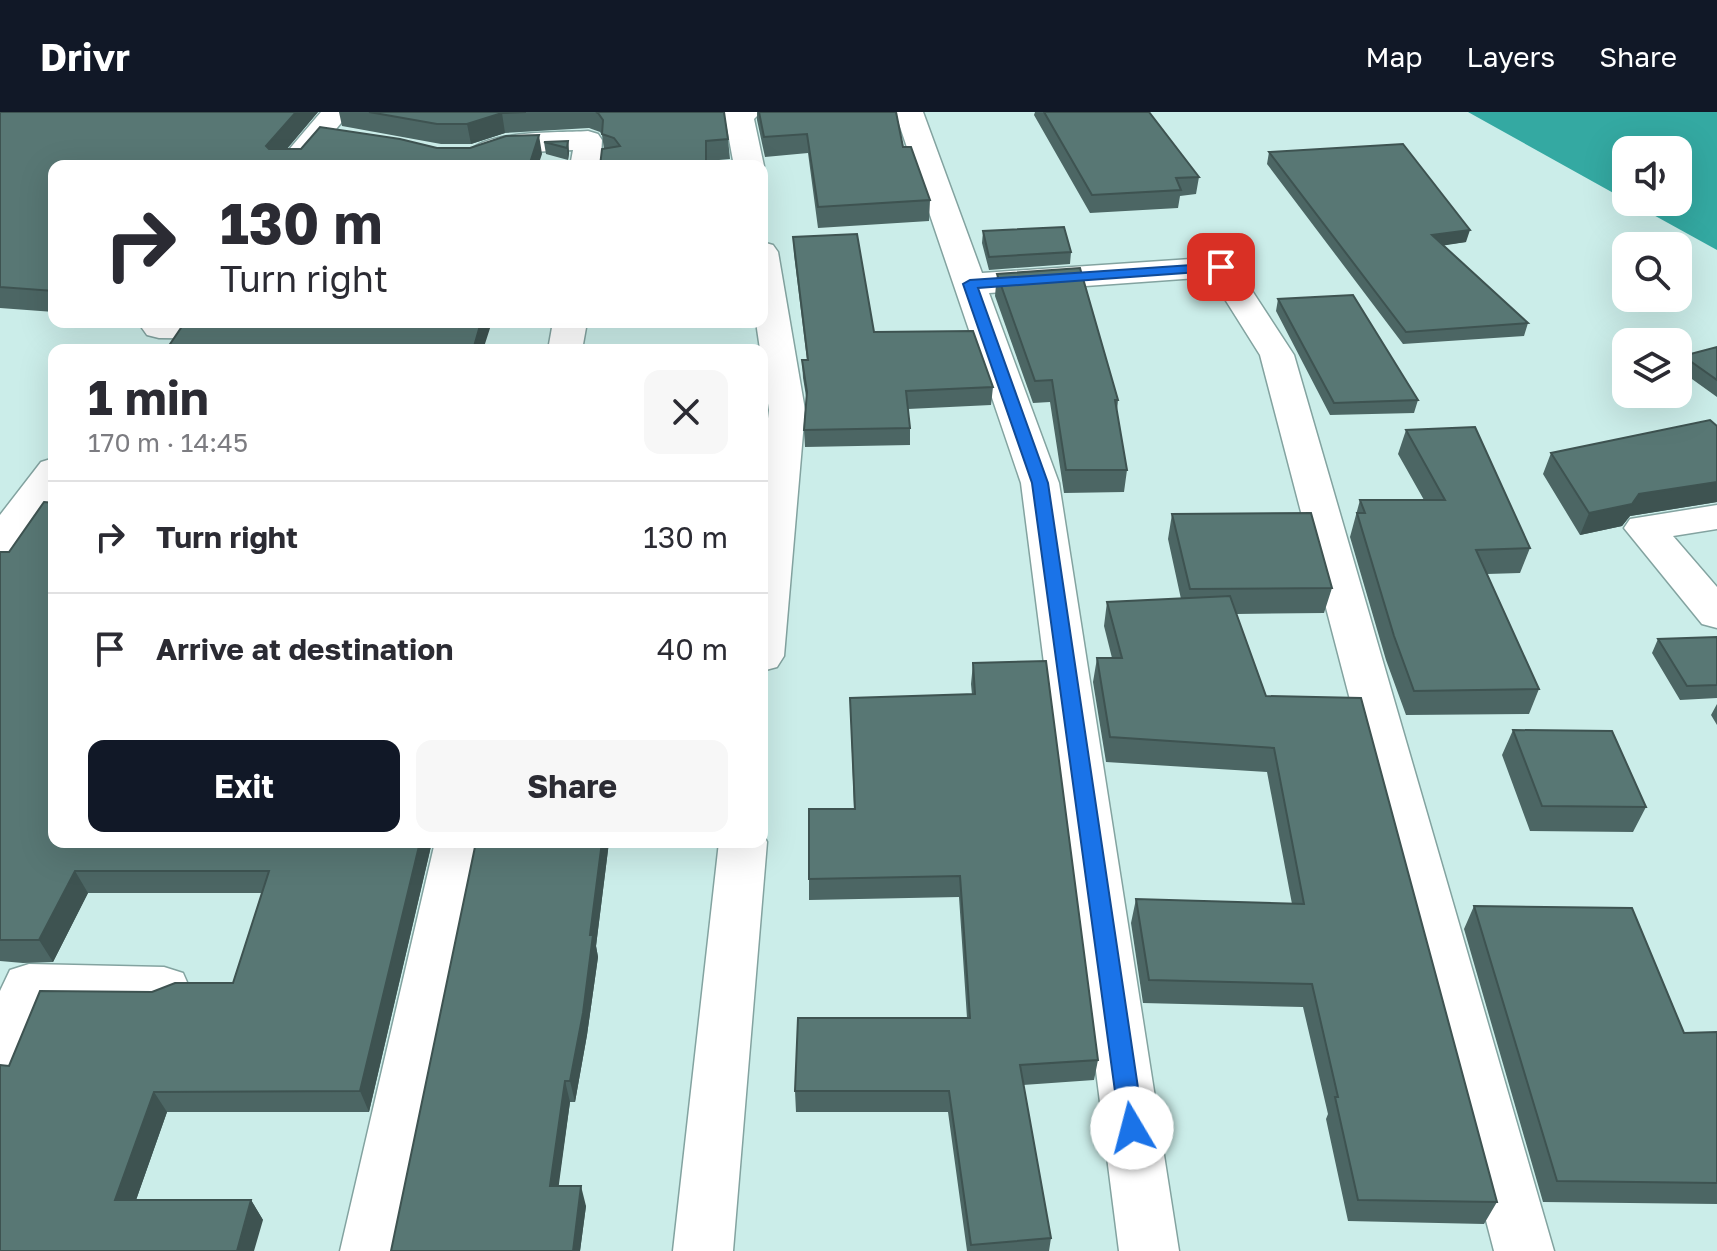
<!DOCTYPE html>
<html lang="en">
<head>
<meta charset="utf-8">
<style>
	:root { --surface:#fff; --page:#f7f7f7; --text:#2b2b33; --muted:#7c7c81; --line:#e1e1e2; --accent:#111827 }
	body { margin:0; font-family:"Golos Text",sans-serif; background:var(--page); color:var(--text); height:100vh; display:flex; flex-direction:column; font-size:30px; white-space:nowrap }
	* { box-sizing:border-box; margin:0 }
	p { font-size:26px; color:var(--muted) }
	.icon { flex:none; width:44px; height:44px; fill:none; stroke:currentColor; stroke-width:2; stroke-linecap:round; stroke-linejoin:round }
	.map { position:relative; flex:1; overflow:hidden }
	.side { position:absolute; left:48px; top:232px; width:720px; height:504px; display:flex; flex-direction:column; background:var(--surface); border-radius:16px; box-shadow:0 8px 32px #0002 }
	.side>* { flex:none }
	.hud { position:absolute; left:48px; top:48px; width:720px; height:168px; border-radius:16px; box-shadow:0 8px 32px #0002; background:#fff; color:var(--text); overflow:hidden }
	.tools { position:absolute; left:1612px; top:24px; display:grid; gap:16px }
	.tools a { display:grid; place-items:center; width:80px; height:80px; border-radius:16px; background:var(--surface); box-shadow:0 8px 32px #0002; font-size:40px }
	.pin { position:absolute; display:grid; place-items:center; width:68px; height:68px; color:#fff; margin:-34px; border-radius:16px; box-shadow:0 4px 12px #0006 }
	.me { position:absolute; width:88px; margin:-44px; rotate:352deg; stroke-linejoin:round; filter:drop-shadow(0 0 6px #0008) }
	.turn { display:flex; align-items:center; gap:28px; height:168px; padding:0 40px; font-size:36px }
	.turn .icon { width:104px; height:104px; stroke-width:2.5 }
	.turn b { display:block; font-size:56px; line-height:68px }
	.round { display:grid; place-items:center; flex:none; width:84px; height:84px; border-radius:16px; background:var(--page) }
	.overview { display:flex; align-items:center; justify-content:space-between; height:136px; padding:0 40px }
	h1 { font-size:48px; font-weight:700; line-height:60px }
	.button { display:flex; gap:16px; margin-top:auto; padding:16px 40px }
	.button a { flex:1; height:92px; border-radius:16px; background:var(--accent); color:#fff; font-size:32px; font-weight:700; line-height:92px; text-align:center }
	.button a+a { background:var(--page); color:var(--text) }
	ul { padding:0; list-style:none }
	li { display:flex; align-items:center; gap:24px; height:112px; padding:0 40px; border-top:2px solid var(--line) }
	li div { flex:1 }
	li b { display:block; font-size:30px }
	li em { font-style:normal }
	header { display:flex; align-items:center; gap:48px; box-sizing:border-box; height:112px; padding:0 40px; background:var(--accent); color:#fff }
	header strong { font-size:38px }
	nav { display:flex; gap:44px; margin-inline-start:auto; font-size:28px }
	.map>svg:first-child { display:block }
	.water { fill:#34a9a2 }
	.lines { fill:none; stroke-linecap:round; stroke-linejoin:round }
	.minor-casing { stroke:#83a3a0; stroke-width:3 }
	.minor { fill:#fff; fill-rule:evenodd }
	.wall { fill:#4c6664 }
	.shaded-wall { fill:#3e5351 }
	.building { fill:#587774; stroke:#3e5351; stroke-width:2 }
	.route { fill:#1a73e8; stroke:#114b97; stroke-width:2 }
</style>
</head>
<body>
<header>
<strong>Drivr</strong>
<nav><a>Map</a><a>Layers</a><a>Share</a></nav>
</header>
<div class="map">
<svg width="1717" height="1139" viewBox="0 0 1717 1139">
	<rect width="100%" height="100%" fill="#cbede9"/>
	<path class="water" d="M1468 0H1717V138L1630 90H1678V38H1626V88Z"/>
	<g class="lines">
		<g class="minor-casing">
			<path id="minor" d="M321 0H350L306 54H275Z
				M724 0H761L754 7 764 54 762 57V54H734Z
				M895 0H923L982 161 1221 145 1232 148 1294 243 1554 1139H1494L1260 243 1211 165 989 181 1059 371 1179 1139H1119L1021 371Z
				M588 19 598 22 602 28 601 44 614 48 619 54H575L571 49 573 38 508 41 484 49 474 46 469 40C485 18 561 21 588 19Z
				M762 130 773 133 778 140 805 298 784 544 777 555 762 559V357L769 298 756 210H762Z
				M146 210H253L258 217 253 224 241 227 159 226 147 223 142 216Z
				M553 210H587L582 238H548Z
				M54 346V385L14 440 0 444V403L41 350Z
				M1717 393V417L1673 424 1717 475V516L1702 512 1624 416 1630 407Z
				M762 720 767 730 733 1139H673L719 730H762Z
				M435 730H483L400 1139H340Z
				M29 852 164 855 183 861 190 877 183 893 164 899 45 897 19 951 0 958V879L10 858Z"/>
		</g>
		<use href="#minor" class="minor"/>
	</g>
	<path class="wall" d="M0 0H318L287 37 437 36 542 42 54 54V200L0 196Z
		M339 0H724L728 27 730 47 708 49V54H600L604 37 602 23 600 20 589 16 505 21 471 32H441L342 14Z
		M757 0H896L903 35 930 88 929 109 818 116 808 41 765 45 757 8Z
		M1035 0H1149L1199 65 1196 82 1180 84 1178 96 1090 101 1034 3Z
		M568 29 569 41 568 48 546 42 544 30Z
		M1269 40 1466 130 1443 133 1528 211 1524 224 1403 232 1267 52Z
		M983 119 1071 140 1070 152 989 158 982 131Z
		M793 125 874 220 993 275 991 293 908 297 910 316V333L805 335 804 318 807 290 803 266 802 248H807L794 142Z
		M997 162 1118 288 1117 299 1127 358 1124 380 1064 381 1050 290 1033 291 995 184Z
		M1278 187 1418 288 1414 301 1330 303 1276 199Z
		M1717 235V285L1678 257 1683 244Z
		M1717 314V390L1630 404 1622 414 1580 423 1543 362 1551 341Z
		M1406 318 1530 436 1520 461 1487 462 1539 577 1529 602 1406 603 1386 548 1350 425 1360 388H1424L1398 342Z
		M1172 402 1332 476 1324 501 1236 502 1266 584 1497 1090 1484 1112 1348 1109 1326 1007 1328 1002 1303 895 1143 891 1131 811 1136 787 1292 792 1267 660 1106 650 1093 570 1097 546H1112L1104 514 1107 490 1181 487 1168 427Z
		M0 440H9L54 730H432L369 1000H167L136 1088H251L263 1108 0 1139 9 954 152 880 233 871 262 781H88L53 850 23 851 0 849Z
		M1717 525V586L1680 588 1652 541 1658 527Z
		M973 551 1098 948 1094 968 1023 973 1051 1126 1049 1139H967L948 1000H796L795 979 967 906 959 785 809 788V767L854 697 850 586 972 583 971 572Z
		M1717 592V613L1711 603Z
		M1513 618 1646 695 1633 720 1530 719 1502 643Z
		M476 730H609L596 834 598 845 587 923 575 990H570L558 1074 586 1094 580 1139H391Z
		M1474 794 1684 921 1717 920V1092L1543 1090 1464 817Z"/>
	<path class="shaded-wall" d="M296 0H318L272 54 266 34Z
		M502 1 505 21 471 32 467 12Z
		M539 23 542 42 538 54H529Z
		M568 29 569 41 568 48 567 36Z
		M1470 118 1466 130 1428 136 1432 123Z
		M481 210H492L483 238H473Z
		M765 279 766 298 762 332V303Z
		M1717 370V390L1630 404 1622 414 1580 423 1589 401 1639 382Z
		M420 730H432L369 1000 360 979Z
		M602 730H609L596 834 598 845 587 923 575 990 570 969Z
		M75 759 88 781 53 850 39 828Z
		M565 969 570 990 556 1094 550 1074Z
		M154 980 167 1000 129 1108 115 1088Z
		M581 1074 586 1094 580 1139H573Z
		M251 1088 263 1108 254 1139H237Z"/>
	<path class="building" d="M0 0H296L266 34 269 37H301L320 15 400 27 437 36H470L506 24 539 23 529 54H54V179L0 175Z
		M369 0H526L502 1 467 12H437Z
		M596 0H724L728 27 706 29V54H600L602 37 620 34 614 26 602 22 603 8 598 1Z
		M759 0H896L903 35H911L930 88 818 95 807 22 764 25Z
		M1044 0H1149L1199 65 1176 66 1181 78 1092 83Z
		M568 29 567 36 544 30Z
		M1403 32 1470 118 1432 123 1528 211 1406 220 1269 40Z
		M1064 115 1071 140 989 145 983 119Z
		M857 122 874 220 973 219 993 275 906 279 910 316 804 318 807 280 802 248H808L793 125Z
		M1080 156 1118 288H1115L1127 358H1066L1052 268 1035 269 997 162Z
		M1353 183 1418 288 1334 291 1278 187Z
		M185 210H481L473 238H166Z
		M1717 235V268L1683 244Z
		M762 258 765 279 762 303Z
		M1710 308 1717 314V370L1639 382 1632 392 1589 401 1551 341Z
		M1475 315 1530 436 1476 438 1539 577 1414 579 1394 524 1357 401H1365L1360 388H1445L1406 318Z
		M44 390 54 391V730H420L360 979 154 980 115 1088H251L237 1139H0V953L9 954 40 879 152 880 175 871H233L269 759H75L39 828H0V440H9Z
		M1311 401 1332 476 1190 477 1172 402Z
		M1230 484 1266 584 1361 586 1497 1090 1358 1088 1335 985H1338L1312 872 1149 868 1136 787 1304 792 1274 636 1110 625 1097 546H1122L1107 490Z
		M1717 525V573L1687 574 1658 527Z
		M1046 549 1098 948 1020 953 1051 1126 971 1133 949 979H795L798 906H970L960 764 809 767V697H855L850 586 975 582 973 551Z
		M1513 618 1612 619 1646 695 1542 694Z
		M476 730H602L590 823H593L583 901 570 969H565L550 1074H581L573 1139H391Z
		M1474 794 1632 796 1684 921 1717 920V1071L1557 1069Z"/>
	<path class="route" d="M1221 151 1226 152V158L978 176 1048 371 1144 1016 1140 1024 1132 1027 1124 1024 1120 1016 1032 371 963 172 970 168Z"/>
</svg>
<div class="tools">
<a><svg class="icon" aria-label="sound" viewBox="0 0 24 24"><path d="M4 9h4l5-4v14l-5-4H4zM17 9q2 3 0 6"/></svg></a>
<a><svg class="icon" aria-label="search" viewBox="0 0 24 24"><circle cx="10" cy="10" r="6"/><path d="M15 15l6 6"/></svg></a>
<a><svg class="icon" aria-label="layers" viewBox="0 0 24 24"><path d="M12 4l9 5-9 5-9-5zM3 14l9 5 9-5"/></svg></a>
</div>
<div class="pin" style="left:1221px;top:155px;background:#d93025"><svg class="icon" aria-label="arrive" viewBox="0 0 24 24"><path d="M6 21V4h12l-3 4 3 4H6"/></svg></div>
<svg class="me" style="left:1132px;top:1016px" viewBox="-20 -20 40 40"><circle r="19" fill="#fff"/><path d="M0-13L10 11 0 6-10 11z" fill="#1a73e8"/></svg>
<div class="hud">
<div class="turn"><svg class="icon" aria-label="right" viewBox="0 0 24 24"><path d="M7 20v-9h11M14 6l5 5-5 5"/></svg><div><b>130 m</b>Turn right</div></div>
</div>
<section class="side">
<div class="overview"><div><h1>1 min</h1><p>170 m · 14:45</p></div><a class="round"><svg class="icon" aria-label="close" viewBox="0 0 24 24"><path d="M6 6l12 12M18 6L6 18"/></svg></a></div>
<ul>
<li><svg class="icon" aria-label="right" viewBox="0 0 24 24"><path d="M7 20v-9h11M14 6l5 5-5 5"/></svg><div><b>Turn right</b></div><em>130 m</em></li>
<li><svg class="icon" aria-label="arrive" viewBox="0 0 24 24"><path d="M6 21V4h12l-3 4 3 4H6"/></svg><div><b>Arrive at destination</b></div><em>40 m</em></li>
</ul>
<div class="button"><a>Exit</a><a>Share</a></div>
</section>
</div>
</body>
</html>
